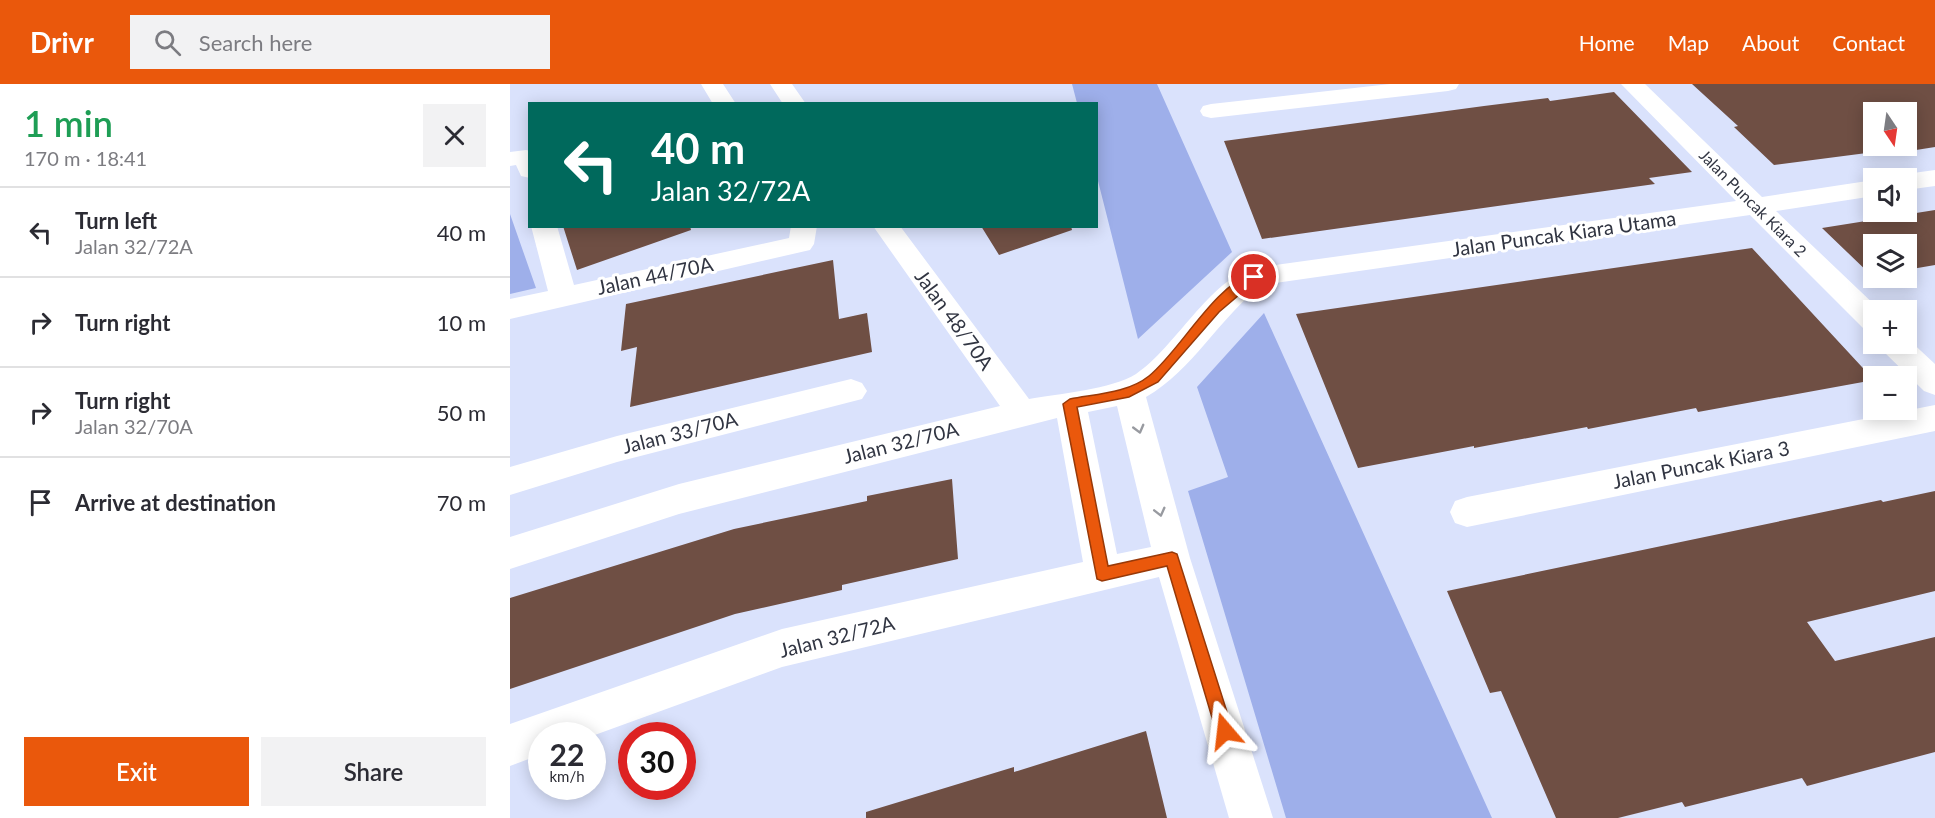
<!DOCTYPE html>
<html lang="en">
<head>
<meta charset="utf-8">
<style>
	:root { --surface:#fff; --page:#f2f2f3; --text:#2b2b33; --muted:#7c7c81; --line:#e1e1e2; --accent:#ea580c }
	body { margin:0; font-family:Lato,sans-serif; background:var(--page); color:var(--text); height:100vh; display:flex; flex-direction:column; font-size:22px; white-space:nowrap }
	* { box-sizing:border-box; margin:0 }
	p { font-size:20px; color:var(--muted) }
	.icon { flex:none; width:33px; height:33px; fill:none; stroke:currentColor; stroke-width:2; stroke-linecap:round; stroke-linejoin:round }
	.map { position:relative; flex:1; overflow:hidden }
	.drawer { display:flex; flex-direction:column; background:var(--surface); width:510px }
	.drawer>* { flex:none }
	.banner { position:absolute; left:18px; top:18px; width:570px; height:126px; border-radius:0px; box-shadow:0 3px 15px #0003; background:#00695c; color:#fff; overflow:hidden }
	.needle { width:39px; rotate:167deg }
	.fabs { position:absolute; left:1353px; top:18px; display:grid; gap:12px }
	.fabs a { display:grid; place-items:center; width:54px; height:54px; border-radius:0px; background:var(--surface); box-shadow:0 3px 15px #0003; font-size:30px }
	.speed { position:absolute; left:18px; top:638px; display:flex; gap:12px; font-size:30px; font-weight:700; text-align:center }
	.speed>* { display:grid; place-content:center; width:78px; height:78px; border-radius:50%; background:var(--surface); box-shadow:0 3px 15px #0003; line-height:1 }
	.speed small { font-size:15px; font-weight:400 }
	.speed .limit { border:9px solid #d22; background:#fff; color:#111 }
	.pin { position:absolute; display:grid; place-items:center; width:51px; height:51px; color:#fff; margin:-26px; border:3px solid #fff; border-radius:50%; box-shadow:0 2px 6px #0007 }
	.me { position:absolute; width:66px; margin:-33px; rotate:343deg; stroke-linejoin:round; filter:drop-shadow(0 0 4px #0008) }
	.turn { display:flex; align-items:center; gap:21px; height:126px; padding:0 24px; font-size:27px }
	.turn .icon { width:78px; height:78px; stroke-width:2.5 }
	.turn b { display:block; font-size:42px; line-height:51px }
	.round { display:grid; place-items:center; flex:none; width:63px; height:63px; border-radius:0px; background:var(--page) }
	.overview { display:flex; align-items:center; justify-content:space-between; height:102px; padding:0 24px }
	h1 { font-size:36px; font-weight:600; line-height:45px; color:#1e9e55 }
	.action { display:flex; gap:12px; margin-top:auto; padding:12px 24px }
	.action a { flex:1; height:69px; border-radius:0px; background:var(--accent); color:#fff; font-size:24px; font-weight:600; line-height:69px; text-align:center }
	.action a+a { background:var(--page); color:var(--text) }
	ul { padding:0; list-style:none }
	li { display:flex; align-items:center; gap:18px; height:90px; padding:0 24px; border-top:2px solid var(--line) }
	li div { flex:1 }
	li b { display:block; font-size:22px }
	li em { font-style:normal }
	header { display:flex; align-items:center; gap:36px; box-sizing:border-box; height:84px; padding:0 30px; background:var(--accent); color:#fff }
	header strong { font-size:28px }
	nav { display:flex; gap:33px; margin-inline-start:auto; font-size:21px }
	.search { width:420px; height:54px; background:var(--page); display:flex; align-items:center; gap:15px; box-sizing:border-box; padding:0 21px; border-radius:0px; color:var(--muted); font-size:22px }
	main { display:flex; flex:1; min-height:0 }
	.map>svg:first-child { display:block }
	.green { fill:#9eafea }
	.building { fill:#6f4f44; fill-rule:evenodd }
	.lines { fill:none; stroke-linecap:round; stroke-linejoin:round }
	.minor { fill:#fff; fill-rule:evenodd }
	.oneway { stroke:#989aa0 }
	.route { fill:#ea580c; stroke:#983908; stroke-width:1.5 }
	.labels { text-anchor:middle; stroke-width:6; stroke-linejoin:round; paint-order:stroke }
	.far-street-label { font-size:16px; fill:#313542; stroke:#fff }
	.street-label { font-size:20px; fill:#313542; stroke:#fff }
</style>
</head>
<body>
<header>
<strong>Drivr</strong>
<div class="search"><svg class="icon" aria-label="search" viewBox="0 0 24 24"><circle cx="10" cy="10" r="6"/><path d="M15 15l6 6"/></svg>Search here</div>
<nav><a>Home</a><a>Map</a><a>About</a><a>Contact</a></nav>
</header>
<main>
<section class="drawer">
<div class="overview"><div><h1>1 min</h1><p>170 m · 18:41</p></div><a class="round"><svg class="icon" aria-label="close" viewBox="0 0 24 24"><path d="M6 6l12 12M18 6L6 18"/></svg></a></div>
<ul>
<li><svg class="icon" aria-label="left" viewBox="0 0 24 24"><path d="M17 20v-9H6M10 6l-5 5 5 5"/></svg><div><b>Turn left</b><p>Jalan 32/72A</p></div><em>40 m</em></li>
<li><svg class="icon" aria-label="right" viewBox="0 0 24 24"><path d="M7 20v-9h11M14 6l5 5-5 5"/></svg><div><b>Turn right</b></div><em>10 m</em></li>
<li><svg class="icon" aria-label="right" viewBox="0 0 24 24"><path d="M7 20v-9h11M14 6l5 5-5 5"/></svg><div><b>Turn right</b><p>Jalan 32/70A</p></div><em>50 m</em></li>
<li><svg class="icon" aria-label="arrive" viewBox="0 0 24 24"><path d="M6 21V4h12l-3 4 3 4H6"/></svg><div><b>Arrive at destination</b></div><em>70 m</em></li>
</ul>
<div class="action"><a>Exit</a><a>Share</a></div>
</section>
<div class="map">
<svg width="1425" height="734" viewBox="0 0 1425 734">
	<rect width="100%" height="100%" fill="#dae2fc"/>
	<path class="green" d="M562 0H647L722 168 628 255 587 93 586 20 567 19Z
		M0 130 26 204 0 210Z
		M754 229 982 734H776L678 407 718 393 687 303Z"/>
	<path class="building" d="M1182 0H1425V63L1406 66 1403 63 1264 81 1224 43 1228 42ZM1364 28H1396V62H1364Z
		M1104 8 1182 88 1139 94 1145 100 752 155 714 57 974 22 1038 14 1040 17Z
		M1425 126V181L1396 186V160H1364L1362 192 1312 144Z
		M53 142H180L181 146 67 186Z
		M471 142H561L562 146 489 171Z
		M1242 164 1364 296 1188 328 1186 324 1078 345 1077 343 964 364V362L848 384 786 230Z
		M323 176 329 235 357 229 362 268 120 323 127 263 111 267 116 220Z
		M442 395 448 475 332 501V506L225 530 0 605V514L224 445 357 417V412Z
		M1425 407V507L1297 538 1325 577 1425 553V668L1297 702 1292 694 1175 723 1172 718 1108 734H1046L991 607 980 609 937 507 1371 416 1373 418Z
		M636 647 657 734H356V728L504 683V688Z"/>
	<g class="lines">
		<path class="minor" d="M191 0H213L226 20H203Z
			M260 0H282L296 20H273Z
			M880 0H949L946 5 938 7 701 34 693 32 690 27 693 22 701 20Z
			M1111 0H1135L1252 113 1364 96V112L1266 127 1370 226H1364V248L1354 245 1240 131 752 201C709 234 683 286 636 313L680 474 763 734H719L649 493 272 583 82 652 32 651V670L0 682V640L272 545 573 478 547 334 169 430 0 485V453L169 400 490 322 363 142H390L519 315C549 310 602 305 626 290 666 263 699 196 744 184L1226 117ZM607 322 641 463 607 470 578 328Z
			M16 66 20 67V94L11 92 6 81 0 82V68Z
			M1425 86V102L1396 106V94H1386L1396 90Z
			M21 142H47L64 201 279 154 281 142H307L304 160 300 166 0 235V215L38 207Z
			M1396 253 1425 280V311L1414 307 1374 268 1370 260H1396Z
			M341 295 352 299 357 307 352 315 107 378 0 411V383L107 352Z
			M1425 321V347L957 443 945 439 940 428 945 417 957 413Z"/>
	</g>
	<defs><path id="oneway-chevron" d="M-2-3.5L2.5 0L-2 3.5" fill="none" stroke-width="1.6" stroke-linecap="round" stroke-linejoin="round" transform="scale(1.5)"/></defs>
	<g class="oneway">
		<use href="#oneway-chevron" transform="translate(629 345) rotate(75)"/>
		<use href="#oneway-chevron" transform="translate(650 428) rotate(76)"/>
	</g>
	<path class="route" d="M744 189 750 193 709 228 648 298 619 313 567 323 598 482 662 468 667 470 723 647 721 653 715 656 709 653 706 647 657 482 592 497 587 495 553 320 560 315C586 310 618 309 639 292 671 266 704 201 744 189Z"/>
	<g class="labels">
		<g class="far-street-label">
			<text transform="translate(1243 119) rotate(45)" y="6">Jalan Puncak Kiara 2</text>
		</g>
		<g class="street-label">
			<text transform="translate(1054 150) rotate(-8)" y="7">Jalan Puncak Kiara Utama</text>
			<text transform="translate(145 192) rotate(-12)" y="7">Jalan 44/70A</text>
			<text transform="translate(444 236) rotate(54)" y="7">Jalan 48/70A</text>
			<text transform="translate(170 349) rotate(-14)" y="7">Jalan 33/70A</text>
			<text transform="translate(391 359) rotate(-14)" y="7">Jalan 32/70A</text>
			<text transform="translate(1191 381) rotate(-11)" y="7">Jalan Puncak Kiara 3</text>
			<text transform="translate(327 553) rotate(-14)" y="7">Jalan 32/72A</text>
		</g>
	</g>
</svg>
<div class="fabs">
<a><svg class="needle" viewBox="-14 -14 28 28"><path d="M0-13l5 13h-10z" fill="#e53935"/><path d="M0 13l5-13h-10z" fill="#7c7c81"/></svg></a>
<a><svg class="icon" aria-label="sound" viewBox="0 0 24 24"><path d="M4 9h4l5-4v14l-5-4H4zM17 9q2 3 0 6"/></svg></a>
<a><svg class="icon" aria-label="layers" viewBox="0 0 24 24"><path d="M12 4l9 5-9 5-9-5zM3 14l9 5 9-5"/></svg></a>
<a>+</a>
<a>−</a>
</div>
<div class="speed"><div>22<small>km/h</small></div><div class="limit">30</div></div>
<div class="pin" style="left:744px;top:193px;background:#d93025"><svg class="icon" aria-label="arrive" viewBox="0 0 24 24"><path d="M6 21V4h12l-3 4 3 4H6"/></svg></div>
<svg class="me" style="left:715px;top:647px" viewBox="-20 -20 40 40"><path d="M0-17L14 15 0 8-14 15z" fill="#ea580c" stroke="#fff" stroke-width="4"/></svg>
<div class="banner">
<div class="turn"><svg class="icon" aria-label="left" viewBox="0 0 24 24"><path d="M17 20v-9H6M10 6l-5 5 5 5"/></svg><div><b>40 m</b>Jalan 32/72A</div></div>
</div>
</div>
</main>
</body>
</html>
